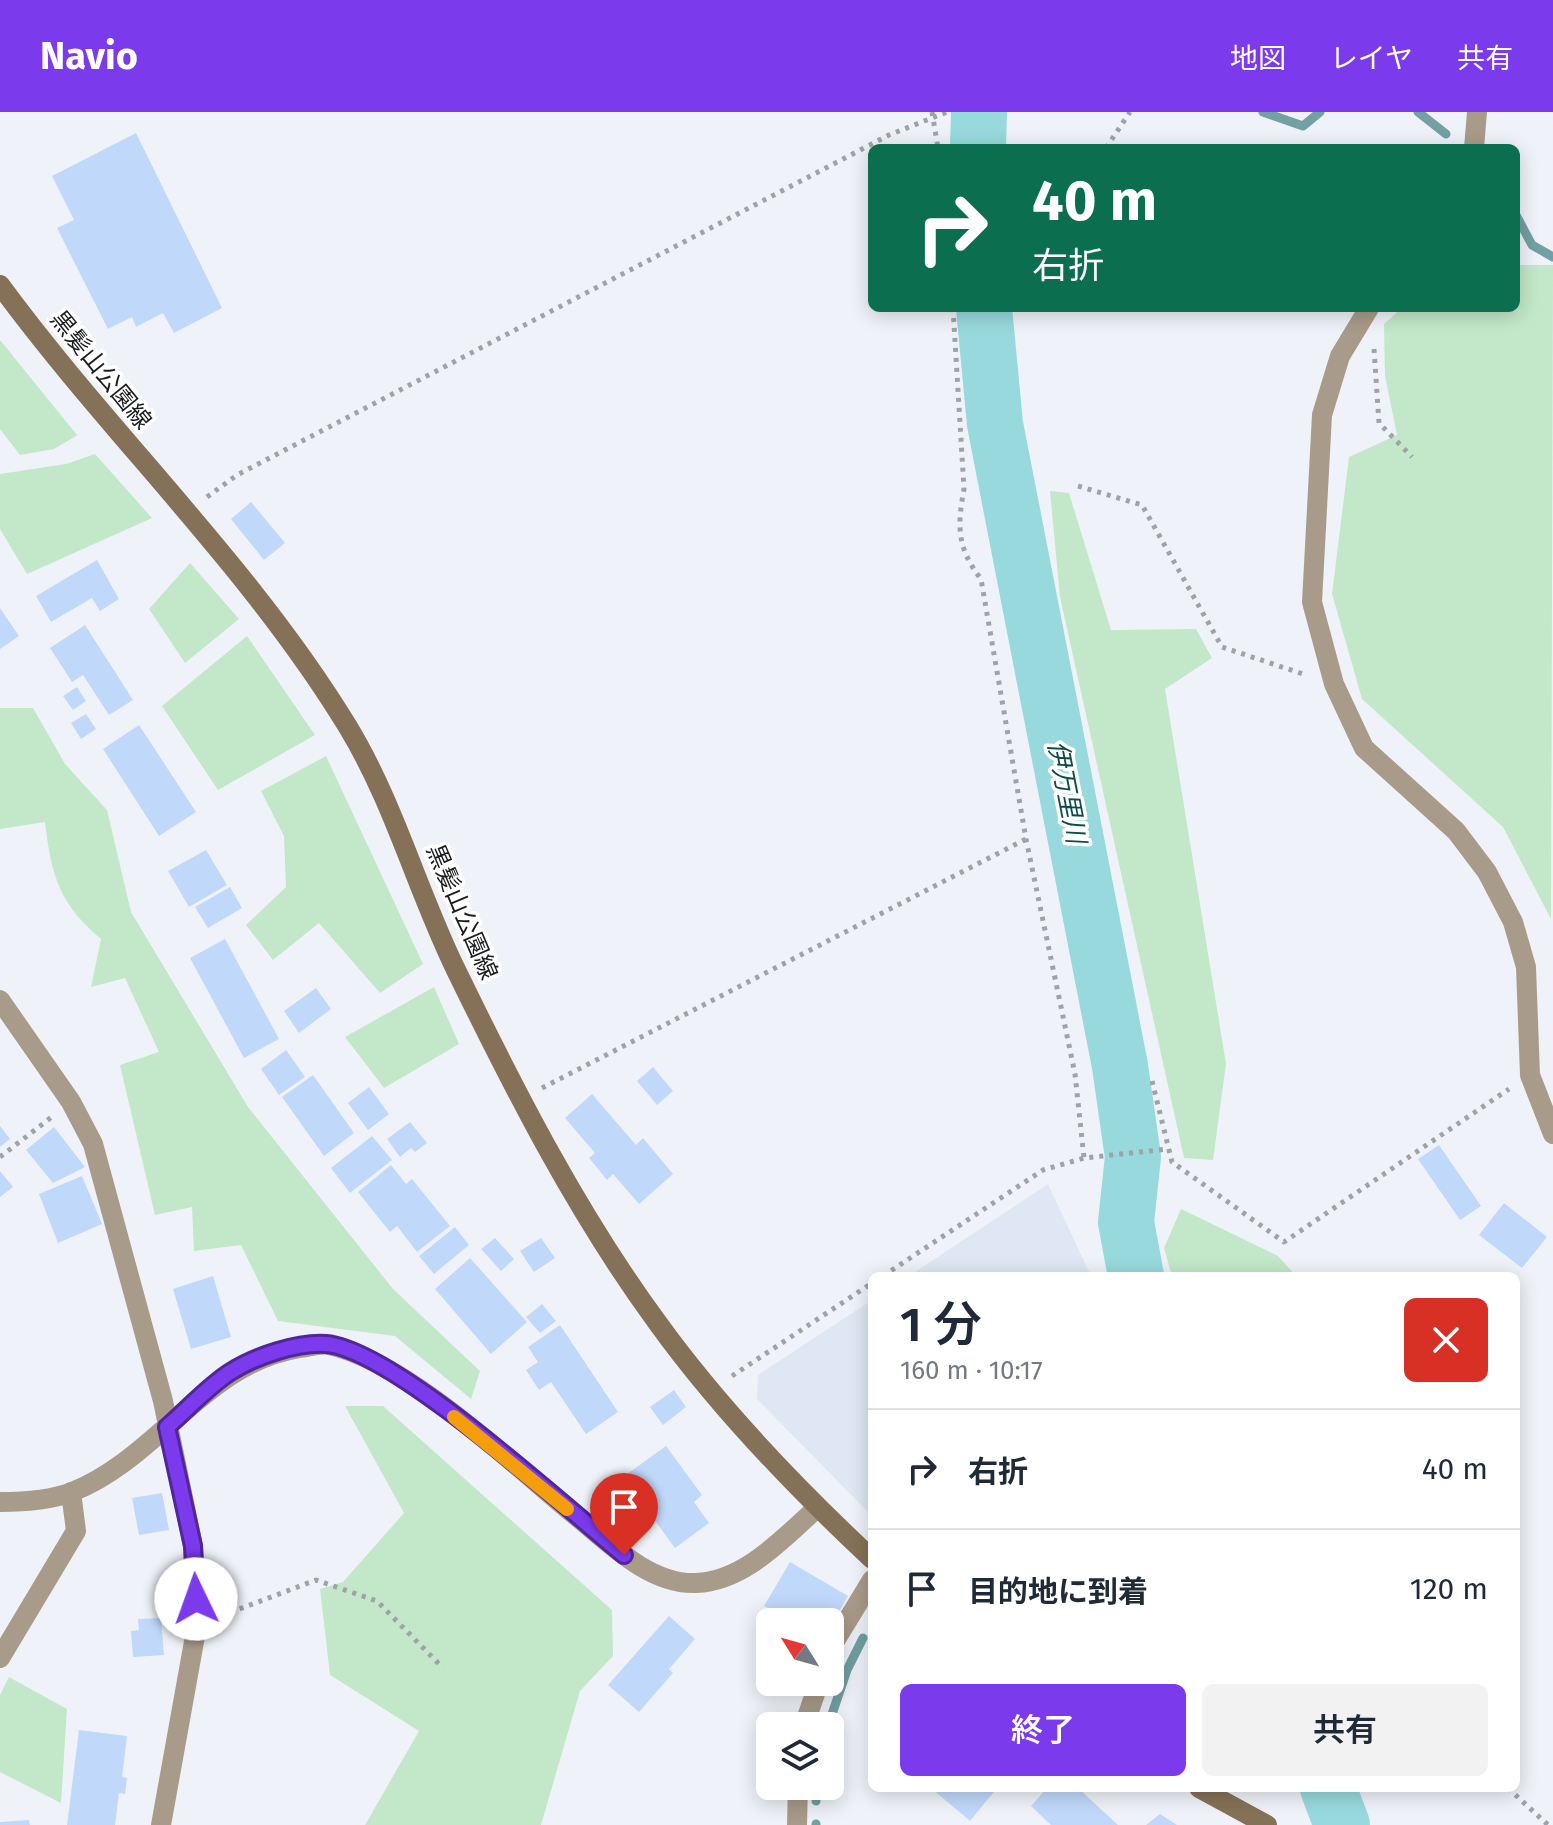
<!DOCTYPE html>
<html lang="ja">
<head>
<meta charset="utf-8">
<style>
	:root { --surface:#fff; --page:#f2f2f3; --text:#1f2937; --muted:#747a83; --line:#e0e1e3; --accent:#7c3aed }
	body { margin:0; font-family:"Fira Sans","Noto Sans JP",sans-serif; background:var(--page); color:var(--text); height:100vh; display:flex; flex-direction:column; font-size:30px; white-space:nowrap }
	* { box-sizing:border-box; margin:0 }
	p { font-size:26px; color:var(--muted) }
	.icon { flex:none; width:44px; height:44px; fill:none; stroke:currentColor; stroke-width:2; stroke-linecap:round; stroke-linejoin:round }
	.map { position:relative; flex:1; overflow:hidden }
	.sheet { position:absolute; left:868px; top:1160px; width:652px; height:520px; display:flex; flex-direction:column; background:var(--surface); border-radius:12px; box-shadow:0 4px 20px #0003 }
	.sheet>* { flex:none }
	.banner { position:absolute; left:868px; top:32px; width:652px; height:168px; border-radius:12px; box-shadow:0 4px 20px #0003; background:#0b6e4f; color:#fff; overflow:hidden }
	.needle { width:52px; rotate:307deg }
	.tools { position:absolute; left:756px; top:1496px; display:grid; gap:16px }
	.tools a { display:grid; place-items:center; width:88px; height:88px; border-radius:12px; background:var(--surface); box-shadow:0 4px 20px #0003; font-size:40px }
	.pin { position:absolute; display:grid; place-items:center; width:68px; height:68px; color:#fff; margin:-82px -34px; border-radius:50% 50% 50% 0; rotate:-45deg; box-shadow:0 0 8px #0007 }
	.pin .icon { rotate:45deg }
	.me { position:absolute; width:88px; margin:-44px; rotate:357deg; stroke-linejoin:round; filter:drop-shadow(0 0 6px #0008) }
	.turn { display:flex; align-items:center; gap:28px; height:168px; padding:0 32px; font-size:36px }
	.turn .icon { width:104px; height:104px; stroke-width:2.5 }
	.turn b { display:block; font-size:56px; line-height:68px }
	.round { display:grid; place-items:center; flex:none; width:84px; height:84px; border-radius:12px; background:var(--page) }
	.headline { display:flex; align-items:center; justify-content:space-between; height:136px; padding:0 32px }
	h1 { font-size:48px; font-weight:600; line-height:60px }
	.button { display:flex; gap:16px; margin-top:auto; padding:16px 32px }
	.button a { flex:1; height:92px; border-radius:12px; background:var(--accent); color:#fff; font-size:32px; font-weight:600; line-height:92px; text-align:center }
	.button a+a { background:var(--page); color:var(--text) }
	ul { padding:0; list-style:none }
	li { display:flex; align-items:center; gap:24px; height:120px; padding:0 32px; border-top:2px solid var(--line) }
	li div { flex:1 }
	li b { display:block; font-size:30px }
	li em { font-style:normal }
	header { display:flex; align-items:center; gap:48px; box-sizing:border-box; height:112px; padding:0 40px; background:var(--accent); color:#fff }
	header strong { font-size:38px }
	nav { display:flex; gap:44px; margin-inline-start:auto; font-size:28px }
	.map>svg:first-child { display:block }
	.built { fill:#dee7f3 }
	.green { fill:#c3e7c9 }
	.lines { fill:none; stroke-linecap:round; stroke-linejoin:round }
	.stream { stroke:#72a0a3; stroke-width:9 }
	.river { stroke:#97d9dc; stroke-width:56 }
	.building { fill:#c0d8fa }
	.path { stroke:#9fa2a6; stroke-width:5; stroke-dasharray:4 6; stroke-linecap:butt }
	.street { stroke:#a99b89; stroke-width:20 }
	.secondary { stroke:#857157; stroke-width:20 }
	.route-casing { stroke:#51269a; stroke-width:20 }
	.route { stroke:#7c3aed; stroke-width:14 }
	.slow { stroke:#f59e0b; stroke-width:14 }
	.labels { text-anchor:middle; stroke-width:7; stroke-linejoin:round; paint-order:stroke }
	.street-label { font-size:24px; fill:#1b1c1e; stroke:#fff }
	.water-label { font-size:26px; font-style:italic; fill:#0d4a4c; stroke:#fff }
</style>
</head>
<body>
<header>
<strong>Navio</strong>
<nav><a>地図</a><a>レイヤ</a><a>共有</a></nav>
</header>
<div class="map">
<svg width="1553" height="1713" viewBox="0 0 1553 1713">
	<rect width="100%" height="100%" fill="#eff3f9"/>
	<path class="built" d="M1048 1072 1091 1164H909Z
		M872 1188V1404L757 1287 758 1263Z"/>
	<path class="green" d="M1516 153H1553L1551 807 1503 715 1362 587 1332 482 1349 345 1397 323 1385 264 1384 212 1402 196H1516Z
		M0 228 77 323H78L54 337 20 343 0 317Z
		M95 342 152 406 27 462 0 417V362L66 352Z
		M1050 379 1069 381 1111 518 1196 517 1212 546 1165 577 1226 952 1213 1048 1184 1046 1060 485Z
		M190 451 239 507 185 551 149 497Z
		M247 524 315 623 218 678 162 594Z
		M0 596H33L65 652 107 698 131 800 248 995 393 1177 480 1259 471 1287 395 1224 278 1209 241 1133 194 1139 192 1095 155 1103 120 953 159 940 125 866 91 875 101 827C59 792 51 763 45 710L0 717Z
		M326 644 423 852 380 881 319 811 273 848 246 813 286 775 284 724 261 679Z
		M434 875 459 932 384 976 345 925Z
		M1181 1097 1278 1144 1296 1164H1172L1164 1136Z
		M345 1294H383L612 1498 613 1544 580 1579 541 1713H365L419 1619 330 1563 320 1477 343 1470 404 1401Z
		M9 1565 67 1597 61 1691 0 1660V1583Z"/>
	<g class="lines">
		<path class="stream" d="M1263 0 1303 14 1320 0
			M1418 0 1446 22
			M1516 103 1532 133 1553 145
			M828 1614 847 1558 863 1526
			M816 1689 817 1674
			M816 1713V1712"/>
		<path class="river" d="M978 36 979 0
			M984 196 995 312 1120 954 1133 1045 1126 1110 1136 1164
			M1328 1676 1342 1713"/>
	</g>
	<path class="building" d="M136 21 222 196 174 221 163 201 136 215 132 205 108 217 57 116 74 108 52 64Z
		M251 390 285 431 264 448 231 407Z
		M97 448 119 487 100 499 92 486 51 510 36 484Z
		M0 496 19 524 0 537Z
		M85 513 133 588 109 603 83 563 72 570 50 536Z
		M77 575 86 589 73 598 63 584Z
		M86 602 96 617 81 627 71 611Z
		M139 613 196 700 159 724 103 637Z
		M206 738 227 773 189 795 168 759Z
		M230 775 242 796 208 816 195 795Z
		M225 827 279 927 244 946 190 846Z
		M316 876 331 897 299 921 284 899Z
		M286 938 305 965 279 983 261 957Z
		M653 955 673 979 657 993 637 969Z
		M313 963 354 1021 324 1044 282 985Z
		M369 975 389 1002 368 1018 348 991Z
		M592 982 636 1033 643 1026 673 1062 639 1092 613 1062 607 1068 589 1046 595 1041 565 1006Z
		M410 1010 427 1031 415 1040 411 1036 400 1045 387 1027Z
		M0 1014 10 1027 0 1035Z
		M54 1015 85 1055 53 1071 26 1038Z
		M372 1024 392 1048 350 1081 331 1056Z
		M1439 1033 1481 1094 1460 1108 1418 1047Z
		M391 1053 406 1072 412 1067 450 1114 417 1140 397 1114 390 1120 358 1080Z
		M0 1059 13 1075 0 1085Z
		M82 1064 102 1112 58 1131 39 1082Z
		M1504 1091 1547 1125 1522 1156 1479 1123Z
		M455 1115 469 1133 434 1162 419 1144Z
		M495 1126 514 1147 501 1159 481 1137Z
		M541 1126 555 1146 534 1160 520 1139Z
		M470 1146 527 1210 491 1242 435 1177Z
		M213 1164 231 1225 191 1237 173 1177Z
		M542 1192 556 1209 540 1221 526 1205Z
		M560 1213 618 1300 586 1322 551 1270 539 1278 526 1258 538 1250 528 1235Z
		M674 1278 686 1295 663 1313 650 1295Z
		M666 1334 702 1383 694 1390 709 1411 675 1436 623 1365Z
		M162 1381 169 1418 139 1423 132 1386Z
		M790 1450 848 1484 830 1515V1510H809L794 1501 789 1508 764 1494Z
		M669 1504 695 1527 669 1557 673 1561 639 1600 608 1573Z
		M161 1506 164 1543 133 1545 131 1519 139 1518 138 1507Z
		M79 1618 127 1624 122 1665 127 1666 125 1682 119 1681 115 1713H67Z
		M931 1676H997L970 1709Z
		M1047 1676H1078L1118 1713H1051L1031 1694Z
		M1160 1702 1177 1713H1146Z
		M29 1708 30 1713H0V1710Z"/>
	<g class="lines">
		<path class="path" d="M932 0 938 36
			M1106 36 1130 0
			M953 196 964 377C957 415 957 436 981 467L1026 727 1075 962 1084 1046
			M1374 237 1379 311 1412 345
			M1078 374 1142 393 1222 535 1306 563
			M207 385 237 363 889 23 947 0
			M1152 969 1172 1050 1284 1130 1509 977
			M542 976 1026 727
			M0 1045 53 1004
			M883 1164 1043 1058 1084 1046 1168 1037
			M732 1264 872 1171
			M221 1504 316 1468 377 1489 443 1556
			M1508 1676 1548 1713"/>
		<path class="street" d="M1474 36 1477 0
			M1369 196 1340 244 1322 303 1312 490 1334 572 1364 636 1456 719 1487 760 1513 810 1526 855 1530 963 1553 1022
			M0 888 71 990 93 1032 163 1289 193 1434 197 1513 161 1713
			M0 1390C22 1390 51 1388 72 1380 158 1346 205 1251 299 1236 309 1235 320 1231 329 1233 407 1249 518 1357 581 1408 612 1434 652 1473 696 1471 745 1469 783 1426 817 1396
			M830 1537 872 1468
			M0 1546 76 1419 71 1380
			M804 1614 819 1570
			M797 1713 798 1674"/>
		<path class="secondary" d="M0 173C111 324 250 454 348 615 394 691 417 778 456 858 515 979 577 1101 657 1210 719 1296 795 1375 872 1447
			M1199 1676 1267 1713"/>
	</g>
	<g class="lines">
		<g class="route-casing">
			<path id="route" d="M196 1487 193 1434 167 1315C188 1297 209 1273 232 1259 256 1244 298 1230 326 1232 393 1237 566 1396 624 1443"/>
		</g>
		<use href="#route" class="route"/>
		<path class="slow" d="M454 1305 567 1397"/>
	</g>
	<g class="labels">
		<g class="street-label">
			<text transform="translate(101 258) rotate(51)" y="8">黒髪山公園線</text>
			<text transform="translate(462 800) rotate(67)" y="8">黒髪山公園線</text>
		</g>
		<g class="water-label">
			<text transform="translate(1067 680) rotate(79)" y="9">伊万里川</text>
		</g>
	</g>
</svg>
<div class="tools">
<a><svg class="needle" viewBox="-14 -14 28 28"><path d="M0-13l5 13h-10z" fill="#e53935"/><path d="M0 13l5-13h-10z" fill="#747a83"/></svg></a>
<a><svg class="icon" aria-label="layers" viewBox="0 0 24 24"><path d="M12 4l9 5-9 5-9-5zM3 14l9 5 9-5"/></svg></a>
</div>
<div class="pin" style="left:624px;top:1443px;background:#d93025"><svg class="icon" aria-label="arrive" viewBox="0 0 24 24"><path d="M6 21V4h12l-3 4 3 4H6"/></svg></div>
<svg class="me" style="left:196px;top:1487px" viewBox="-20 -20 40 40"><circle r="19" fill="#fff"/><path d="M0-13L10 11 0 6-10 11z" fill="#7c3aed"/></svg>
<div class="banner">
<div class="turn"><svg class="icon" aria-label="right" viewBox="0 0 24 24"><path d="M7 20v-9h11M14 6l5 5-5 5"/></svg><div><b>40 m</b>右折</div></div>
</div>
<section class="sheet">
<div class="headline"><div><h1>1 分</h1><p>160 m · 10:17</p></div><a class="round" style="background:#d93025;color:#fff"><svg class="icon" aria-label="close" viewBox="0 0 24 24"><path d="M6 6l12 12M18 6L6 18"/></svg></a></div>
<ul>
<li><svg class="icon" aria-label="right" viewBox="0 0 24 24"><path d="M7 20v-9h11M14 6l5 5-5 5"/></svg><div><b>右折</b></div><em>40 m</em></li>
<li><svg class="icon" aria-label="arrive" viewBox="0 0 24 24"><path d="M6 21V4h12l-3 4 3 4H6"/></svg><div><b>目的地に到着</b></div><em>120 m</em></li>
</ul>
<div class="button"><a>終了</a><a>共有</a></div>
</section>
</div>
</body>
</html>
